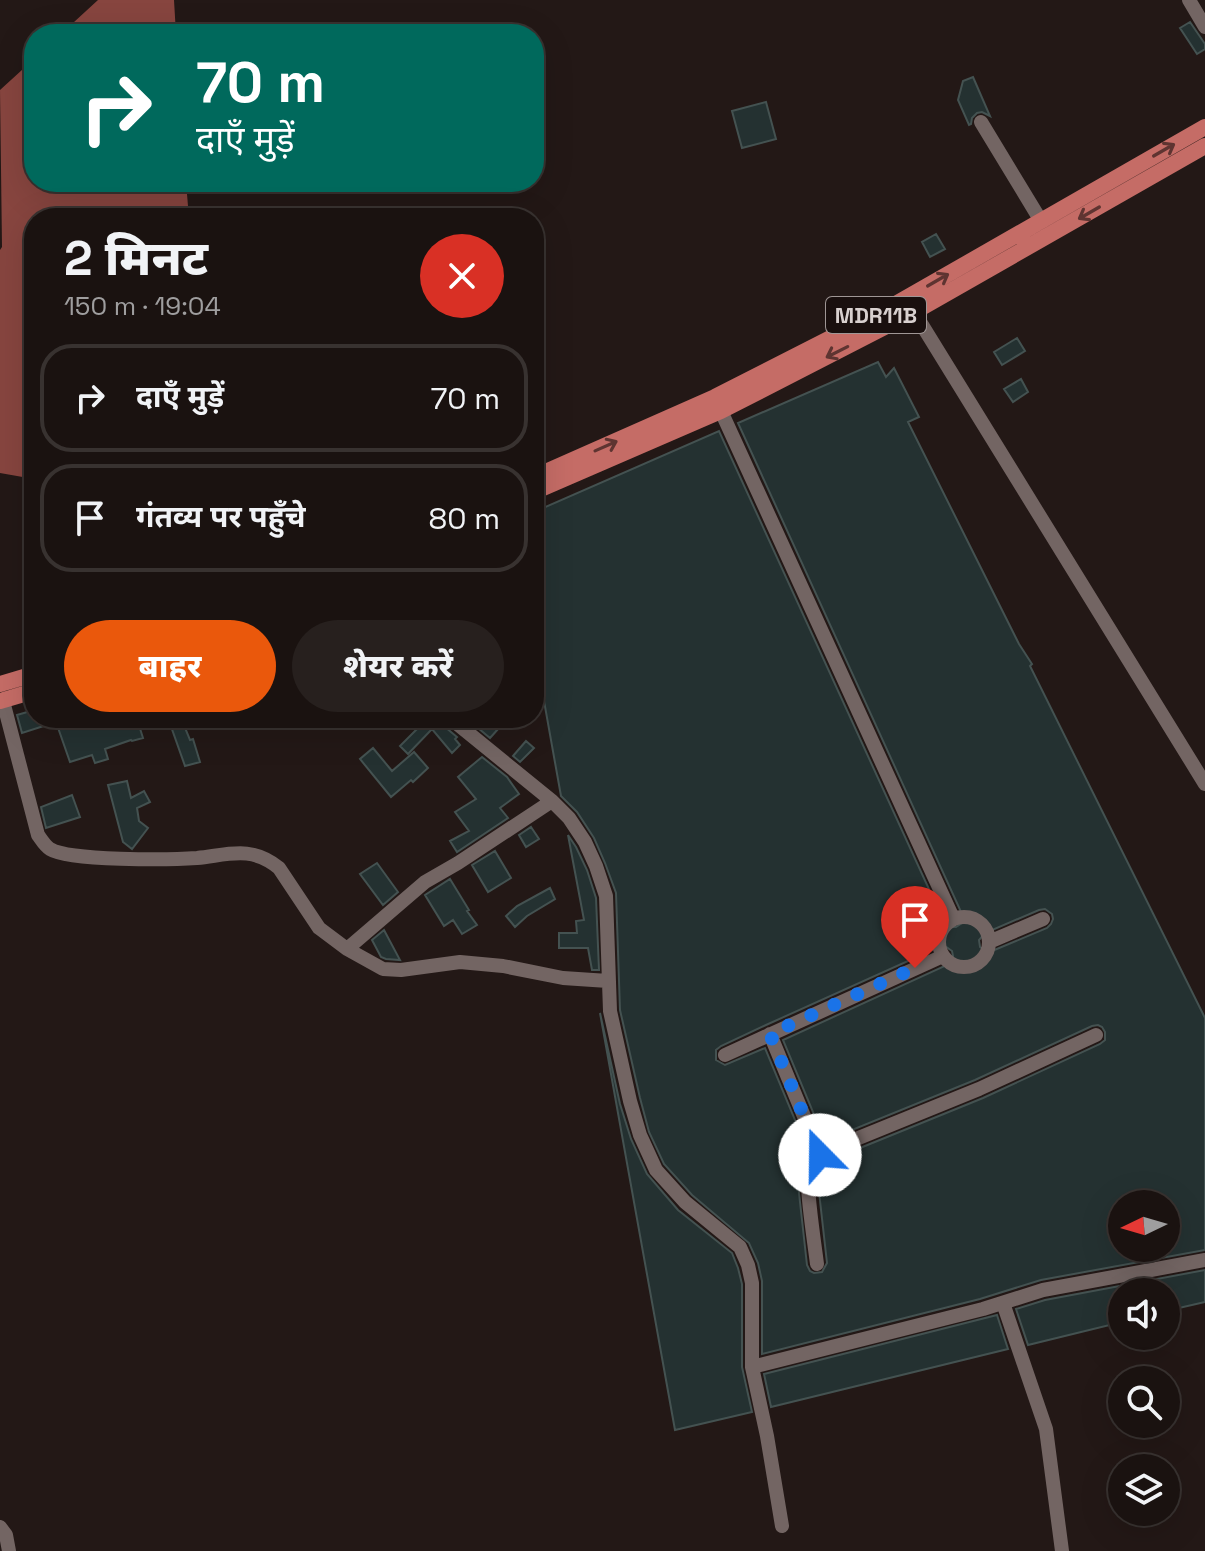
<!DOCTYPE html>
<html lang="hi">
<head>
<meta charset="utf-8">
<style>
	:root { --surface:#1a1210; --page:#27201e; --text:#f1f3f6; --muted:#9f9e9f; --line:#383230; --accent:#ea580c }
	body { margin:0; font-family:"Space Grotesk","Noto Sans Devanagari",sans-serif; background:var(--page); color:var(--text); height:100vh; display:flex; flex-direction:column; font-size:30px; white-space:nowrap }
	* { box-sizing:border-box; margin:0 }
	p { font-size:26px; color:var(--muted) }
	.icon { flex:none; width:44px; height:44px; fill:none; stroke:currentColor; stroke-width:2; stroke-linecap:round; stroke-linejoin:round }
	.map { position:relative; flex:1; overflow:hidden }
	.panel { position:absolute; left:24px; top:208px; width:520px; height:520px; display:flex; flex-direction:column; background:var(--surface); border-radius:32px; box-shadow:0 8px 32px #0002,0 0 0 2px var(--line) }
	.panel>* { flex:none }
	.banner { position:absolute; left:24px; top:24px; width:520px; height:168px; border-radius:32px; box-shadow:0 8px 32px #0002,0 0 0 2px var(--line); background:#00695c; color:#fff; overflow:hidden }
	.needle { width:52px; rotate:265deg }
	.buttons { position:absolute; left:1108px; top:1190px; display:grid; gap:16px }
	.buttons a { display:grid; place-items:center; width:72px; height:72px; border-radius:50%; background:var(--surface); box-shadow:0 8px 32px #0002,0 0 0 2px var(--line); font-size:40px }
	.pin { position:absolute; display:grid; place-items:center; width:68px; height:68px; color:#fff; margin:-82px -34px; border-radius:50% 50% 50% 0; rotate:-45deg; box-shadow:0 0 8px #0007 }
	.pin .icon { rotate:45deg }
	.me { position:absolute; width:88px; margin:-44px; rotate:338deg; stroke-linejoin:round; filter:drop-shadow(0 0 6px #0008) }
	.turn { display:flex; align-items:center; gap:28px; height:168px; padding:0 40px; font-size:36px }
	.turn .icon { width:104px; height:104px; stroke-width:2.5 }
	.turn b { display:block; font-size:56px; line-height:68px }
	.round { display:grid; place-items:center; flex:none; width:84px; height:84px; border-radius:42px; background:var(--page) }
	.head { display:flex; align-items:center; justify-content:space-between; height:136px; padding:0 40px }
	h1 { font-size:48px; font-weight:800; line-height:60px }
	.action { display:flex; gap:16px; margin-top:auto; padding:16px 40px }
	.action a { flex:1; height:92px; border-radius:48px; background:var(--accent); color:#fff; font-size:32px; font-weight:800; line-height:92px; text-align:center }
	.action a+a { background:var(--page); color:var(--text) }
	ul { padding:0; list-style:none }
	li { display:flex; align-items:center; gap:24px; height:108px; margin:0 16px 12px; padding:0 24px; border:4px solid var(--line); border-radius:32px }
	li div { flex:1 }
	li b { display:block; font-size:30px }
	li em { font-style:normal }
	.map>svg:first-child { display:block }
	.water { fill:#87453f }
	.building { fill:#243131; stroke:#445251; stroke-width:2; fill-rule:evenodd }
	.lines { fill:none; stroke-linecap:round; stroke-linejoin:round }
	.minor { stroke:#736563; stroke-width:14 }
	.major { stroke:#c56c66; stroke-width:16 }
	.oneway { stroke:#5e3431 }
	.route { stroke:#1a73e8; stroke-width:14; stroke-dasharray:0 25.2 }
	.labels { text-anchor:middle; stroke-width:6; stroke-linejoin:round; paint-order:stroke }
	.shield { fill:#190f0e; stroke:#9f9695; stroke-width:2 }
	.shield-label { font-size:22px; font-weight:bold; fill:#d8d0cf }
</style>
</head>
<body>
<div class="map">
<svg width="1205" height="1551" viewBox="0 0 1205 1551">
	<rect width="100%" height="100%" fill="#231816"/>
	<path class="water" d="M98 0H174L176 34H61Z
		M34 59V182H186L189 218H34V479L0 473V250L2 247 0 90Z"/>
	<path class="building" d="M1190 22 1205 44V49L1197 54 1180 28Z
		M973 77 990 116 982 112 977 113 972 118 971 124 969 125 958 100 963 81Z
		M766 102 776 139 742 148 732 111Z
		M936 234 945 249 930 257 922 242Z
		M1017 338 1025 351 1002 365 994 352Z
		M878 362 886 377 894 368 919 417 908 422 1019 644 1032 664 1030 666 1205 1018V1250L1041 1280 980 1299 762 1354V1281L758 1263 749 1243 692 1195 664 1164 649 1132 640 1098 620 1010 616 893 605 863 594 838 577 812 561 796 534 645V512L719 431 944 922 948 927H956L962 923V914L738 423ZM1045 909 1052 914 1053 919 1051 924 1047 928 992 951 987 952 980 947 979 940 985 933 1039 910ZM945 946 952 951 953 956 952 961 947 965 783 1040 825 1141 975 1080 1092 1026 1098 1025 1102 1027 1105 1032V1040L1100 1044 983 1098 833 1159 821 1166 819 1168 818 1183 827 1263 822 1272 814 1273 810 1271 807 1265 798 1184 799 1163 808 1151 765 1048 725 1065 716 1060V1050L721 1046 766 1025 939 947ZM1122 1204H1166V1248H1122Z
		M1021 379 1028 392 1013 402 1004 389Z
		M34 710V718H110L113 727 137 719 143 738 132 741 131 740 105 749 108 759 95 763 92 755 70 762 56 722 22 733 17 715Z
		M168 718H181L190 740 193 739 200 762 185 766Z
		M423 718H440L444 726 457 737 455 739 460 745 452 753 432 729 408 754 400 746 425 721Z
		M477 718H508L490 738 472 723Z
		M526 741 534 748 520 762 513 756Z
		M373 748 392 771 414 752 428 768 413 782 411 780 391 797 360 759Z
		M482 757 507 777 519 794 500 808 508 818 457 852 450 841 469 831 455 812 476 799 458 777Z
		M127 781 131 798 144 791 150 802 137 808 139 821 148 828 132 849 123 842 108 785Z
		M72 795 80 817 46 828 41 807Z
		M531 827 539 839 526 847 519 835Z
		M568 835 576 847 587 870 596 898 599 970H592L588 948H559V933H577L576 921 584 920Z
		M495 851 511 878 488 892 472 865Z
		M377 863 398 892 383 905 360 874Z
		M450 879 469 910 467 911 477 925 462 934 453 920 444 926 425 895Z
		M550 888 555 899 527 916 515 927 506 916 517 906Z
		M384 930 400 960 386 959 381 957 372 940Z
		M600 1013 620 1104 631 1139 647 1174 678 1210 732 1253 738 1268 742 1284V1367L752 1412 675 1430Z
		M1205 1270V1302L1166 1311V1292H1122V1322L1028 1345 1016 1309 1045 1300Z
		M997 1315 1008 1349 771 1407 764 1374Z"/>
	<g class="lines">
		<path class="minor" d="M1189 0 1205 27
			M981 122 1041 221
			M914 312 1205 784
			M721 411 953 918
			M3 701 38 835C41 839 45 846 50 849 69 861 170 860 197 858 228 855 251 845 279 868L319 928 347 949 383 969 401 970 460 962 503 966 563 978 608 981
			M450 718 552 801 569 818 585 842 596 866 606 896 610 1011 630 1101 640 1135 656 1170 685 1202 740 1247 748 1265 752 1283V1367L767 1436 782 1526
			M939 942a25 25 0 1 1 50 0a25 25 0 1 1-50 0Z
			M989 942 1043 919
			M347 949 425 882 458 863 552 801
			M770 1034 820 1155
			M725 1055 943 956
			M817 1264C815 1247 804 1178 809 1165 812 1158 823 1153 829 1150L979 1089 1096 1035
			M1003 1303 1046 1429 1062 1551
			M752 1367 983 1309 1043 1290 1205 1260
			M0 1527 6 1535 9 1551"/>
		<path class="major" d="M534 477 715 397 880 313 1205 127
			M534 492 721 411 914 312 1205 146
			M0 684 34 674
			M0 701 34 691"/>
	</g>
	<defs><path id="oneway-shaft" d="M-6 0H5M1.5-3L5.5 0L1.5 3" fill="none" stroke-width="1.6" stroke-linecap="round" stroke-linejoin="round" transform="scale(2)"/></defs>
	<g class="oneway">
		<use href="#oneway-shaft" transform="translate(1164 150) rotate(-30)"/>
		<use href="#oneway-shaft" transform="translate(1089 213) rotate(150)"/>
		<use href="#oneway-shaft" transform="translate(938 280) rotate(-30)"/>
		<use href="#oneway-shaft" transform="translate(837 352) rotate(153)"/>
		<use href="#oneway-shaft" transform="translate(606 446) rotate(-24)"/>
	</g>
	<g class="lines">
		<path class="route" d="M820 1155 770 1034 915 968"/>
	</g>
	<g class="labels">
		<rect class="shield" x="826" y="297" width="100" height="36" rx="6"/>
		<g class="shield-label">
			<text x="876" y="323">MDR11B</text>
		</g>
	</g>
</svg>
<div class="buttons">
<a><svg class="needle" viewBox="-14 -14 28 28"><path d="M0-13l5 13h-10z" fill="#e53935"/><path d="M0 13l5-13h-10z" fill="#9f9e9f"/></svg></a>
<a><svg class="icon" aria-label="sound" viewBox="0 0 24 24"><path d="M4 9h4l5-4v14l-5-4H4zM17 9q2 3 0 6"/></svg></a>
<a><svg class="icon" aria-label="search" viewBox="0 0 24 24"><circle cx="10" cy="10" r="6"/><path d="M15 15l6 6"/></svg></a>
<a><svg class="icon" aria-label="layers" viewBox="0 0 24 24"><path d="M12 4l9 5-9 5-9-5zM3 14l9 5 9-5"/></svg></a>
</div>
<div class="pin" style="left:915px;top:968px;background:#d93025"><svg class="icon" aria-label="arrive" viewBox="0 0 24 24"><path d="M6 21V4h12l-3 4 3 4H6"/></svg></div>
<svg class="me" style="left:820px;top:1155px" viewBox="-20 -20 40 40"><circle r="19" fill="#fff"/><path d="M0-13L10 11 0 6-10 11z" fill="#1a73e8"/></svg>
<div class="banner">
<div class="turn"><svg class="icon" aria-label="right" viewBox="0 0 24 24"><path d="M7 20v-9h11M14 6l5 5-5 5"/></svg><div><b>70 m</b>दाएँ मुड़ें</div></div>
</div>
<section class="panel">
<div class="head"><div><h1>2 मिनट</h1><p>150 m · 19:04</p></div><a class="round" style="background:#d93025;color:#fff"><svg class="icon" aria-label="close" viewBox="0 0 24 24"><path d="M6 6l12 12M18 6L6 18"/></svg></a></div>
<ul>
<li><svg class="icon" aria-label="right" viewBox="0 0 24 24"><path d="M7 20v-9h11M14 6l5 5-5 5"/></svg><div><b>दाएँ मुड़ें</b></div><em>70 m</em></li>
<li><svg class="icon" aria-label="arrive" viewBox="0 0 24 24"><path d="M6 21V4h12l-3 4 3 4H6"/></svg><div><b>गंतव्य पर पहुँचे</b></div><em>80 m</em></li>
</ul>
<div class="action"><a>बाहर</a><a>शेयर करें</a></div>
</section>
</div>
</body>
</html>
